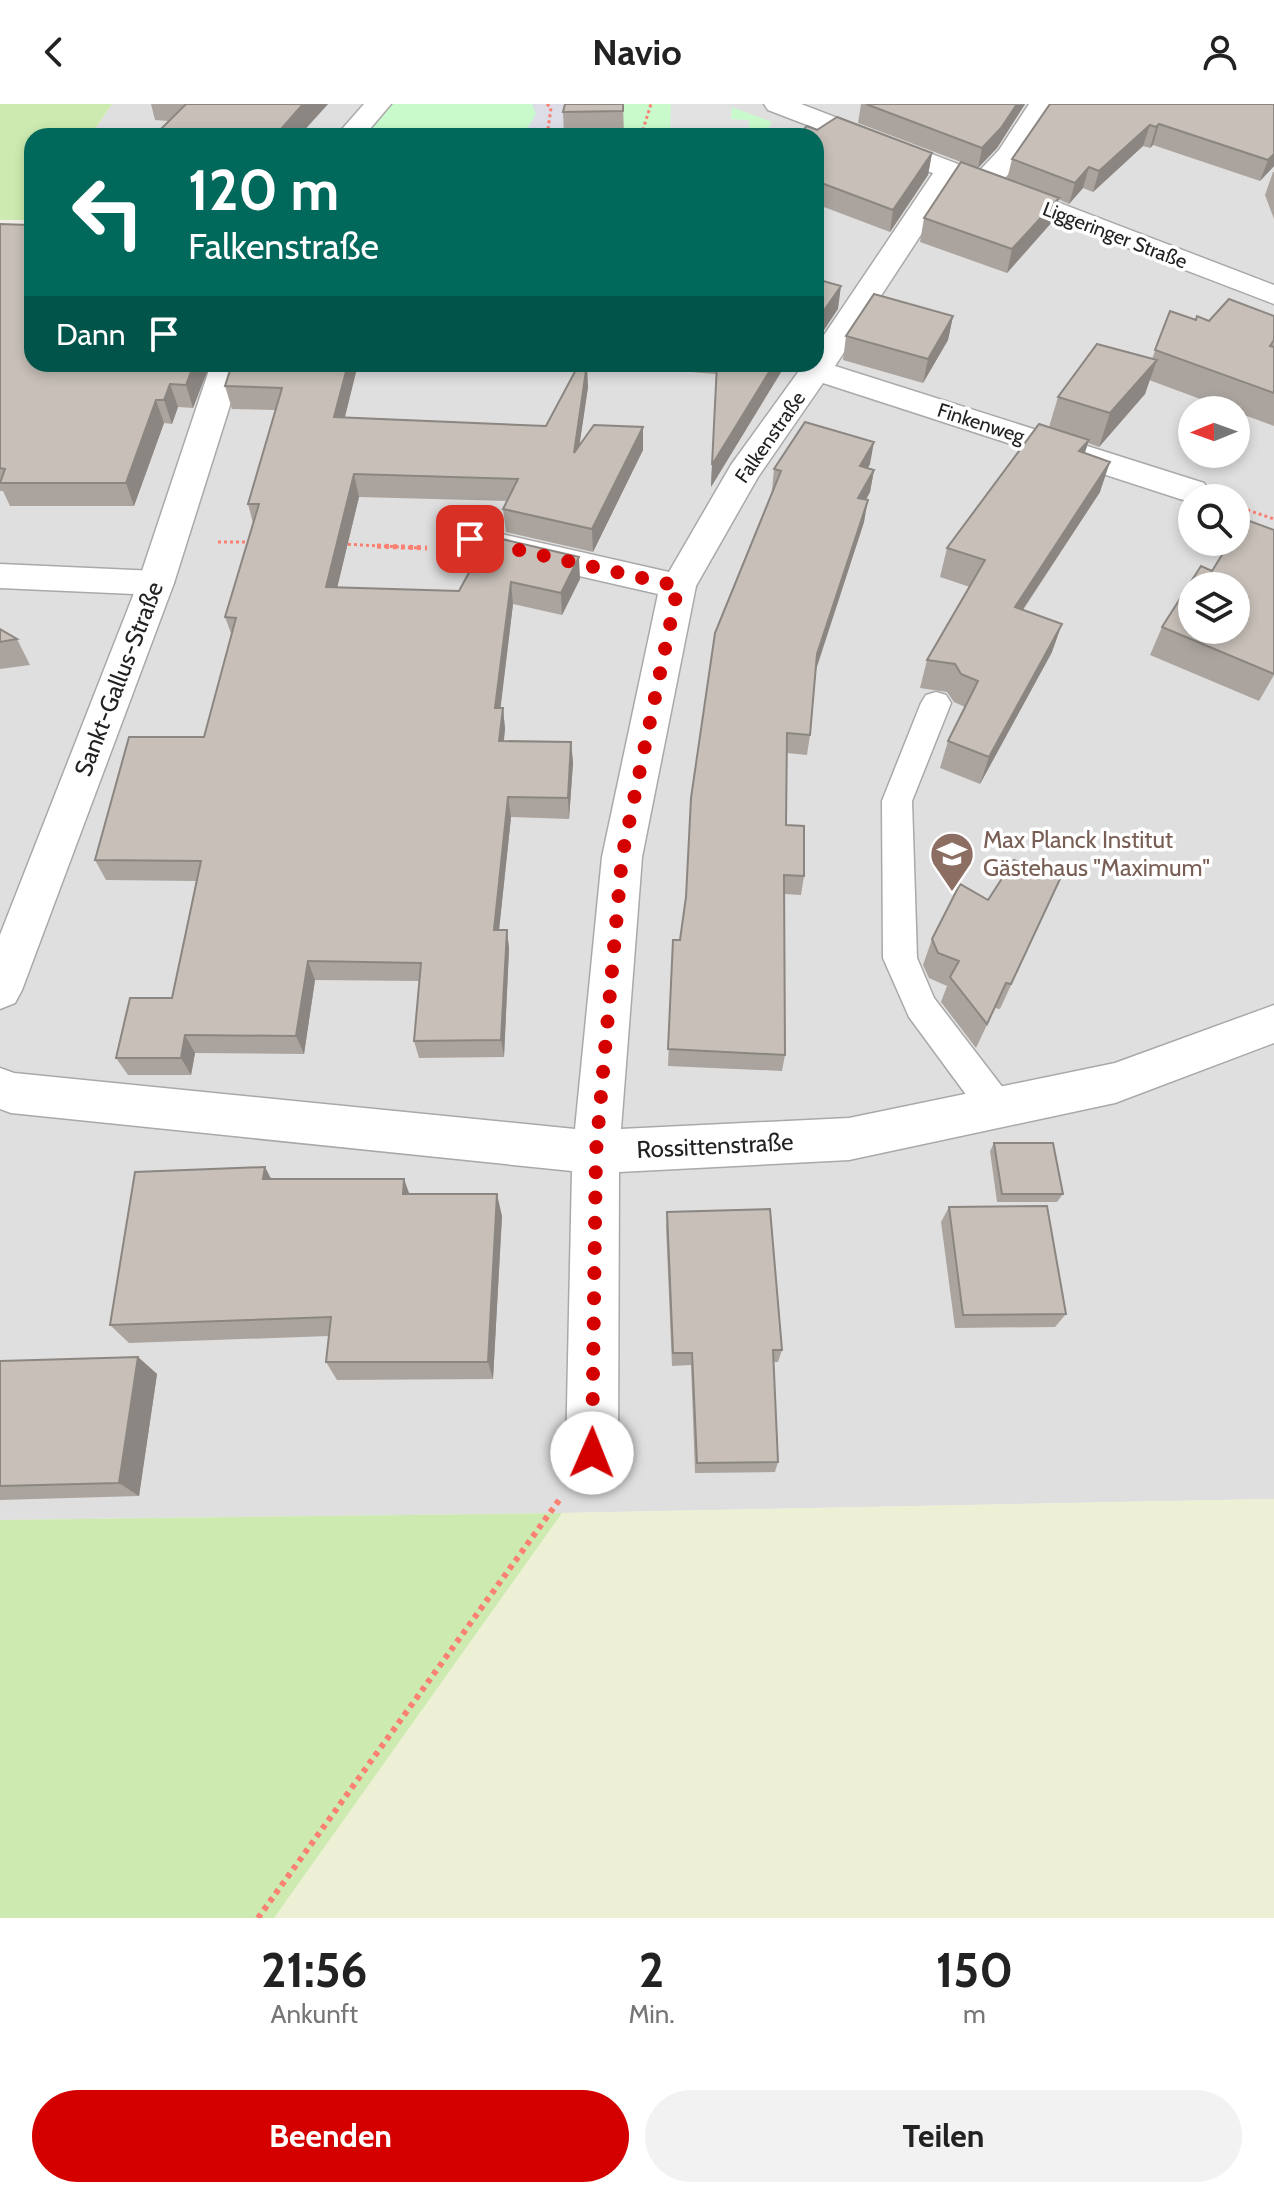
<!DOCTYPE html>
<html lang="de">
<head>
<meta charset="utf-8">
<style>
	:root { --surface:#fff; --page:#f2f2f2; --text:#222; --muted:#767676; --accent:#d40000 }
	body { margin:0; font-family:Cabin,sans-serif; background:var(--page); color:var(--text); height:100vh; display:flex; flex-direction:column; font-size:30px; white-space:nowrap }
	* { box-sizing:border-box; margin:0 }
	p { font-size:26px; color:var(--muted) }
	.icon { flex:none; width:44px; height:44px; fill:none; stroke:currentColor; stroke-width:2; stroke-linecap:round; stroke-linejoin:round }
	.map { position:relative; height:1814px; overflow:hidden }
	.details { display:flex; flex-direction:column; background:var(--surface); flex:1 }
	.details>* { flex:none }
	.banner { position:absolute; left:24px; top:24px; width:800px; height:244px; border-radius:24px; box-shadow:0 4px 12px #0003; background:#00695c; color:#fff; overflow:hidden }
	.needle { width:52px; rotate:269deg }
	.tools { position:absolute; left:1178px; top:292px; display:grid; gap:16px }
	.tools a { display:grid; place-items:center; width:72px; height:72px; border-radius:50%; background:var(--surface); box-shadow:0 4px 12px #0003; font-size:40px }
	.pin { position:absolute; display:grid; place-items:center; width:68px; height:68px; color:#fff; margin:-34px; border-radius:16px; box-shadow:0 4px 12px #0006 }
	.me { position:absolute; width:88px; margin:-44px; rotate:1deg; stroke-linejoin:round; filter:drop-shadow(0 0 6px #0008) }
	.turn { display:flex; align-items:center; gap:28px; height:168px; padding:0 32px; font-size:36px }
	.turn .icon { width:104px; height:104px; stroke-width:2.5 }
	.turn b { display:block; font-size:56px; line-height:68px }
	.then { display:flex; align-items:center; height:76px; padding:0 32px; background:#0003; gap:16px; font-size:30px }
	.eta { display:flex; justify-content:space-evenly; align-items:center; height:136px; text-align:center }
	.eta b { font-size:48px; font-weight:800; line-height:56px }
	.primary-button { display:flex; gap:16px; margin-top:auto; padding:16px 32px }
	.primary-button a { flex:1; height:92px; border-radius:48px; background:var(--accent); color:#fff; font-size:32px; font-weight:800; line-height:92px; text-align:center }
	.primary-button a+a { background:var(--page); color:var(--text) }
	header { display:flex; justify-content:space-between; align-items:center; height:104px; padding:0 32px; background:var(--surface); font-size:36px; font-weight:800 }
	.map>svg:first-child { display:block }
	.residential { fill:#e0dfdf; fill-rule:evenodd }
	.farmland { fill:#eef0d5 }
	.grass { fill:#cdebb0 }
	.park { fill:#c8facc }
	.parking { fill:#e2e2e2 }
	.plaza { fill:#dddde8 }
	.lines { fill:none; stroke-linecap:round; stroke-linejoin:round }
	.service-casing { stroke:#a9a9a9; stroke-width:3 }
	.minor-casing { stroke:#a9a9a9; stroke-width:3 }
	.tertiary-casing { stroke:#a9a9a9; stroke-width:3 }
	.path-far2 { stroke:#fa8072; stroke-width:3; stroke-dasharray:3 3; stroke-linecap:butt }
	.path-far1 { stroke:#fa8072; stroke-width:5; stroke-dasharray:4 4; stroke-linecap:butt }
	.path { stroke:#fa8072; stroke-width:6; stroke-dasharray:5 5; stroke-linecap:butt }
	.service { fill:#fff; fill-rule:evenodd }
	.minor { fill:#fff; fill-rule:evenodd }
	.tertiary { fill:#fff; fill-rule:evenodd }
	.wall { fill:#aba49e }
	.shaded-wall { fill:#8b8681 }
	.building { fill:#c7bfb8; stroke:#8b8681; stroke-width:2; fill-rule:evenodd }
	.route { stroke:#d40000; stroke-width:14; stroke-dasharray:0 25.2 }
	.labels { text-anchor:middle; stroke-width:7; stroke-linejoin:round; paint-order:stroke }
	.far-street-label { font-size:20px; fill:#222; stroke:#fff }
	.street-label { font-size:24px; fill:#222; stroke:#fff }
	.education-label { font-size:24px; fill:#785e54; stroke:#fff; text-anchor:start }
</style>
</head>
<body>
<header><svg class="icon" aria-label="back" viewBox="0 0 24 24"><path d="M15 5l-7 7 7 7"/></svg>Navio<svg class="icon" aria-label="person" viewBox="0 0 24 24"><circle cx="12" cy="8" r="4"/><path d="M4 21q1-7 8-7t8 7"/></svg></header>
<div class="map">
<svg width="1274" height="1814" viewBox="0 0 1274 1814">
	<rect width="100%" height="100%" fill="#f2efe9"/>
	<path class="residential" d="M112 0H1274V1395L562 1409 0 1416V127L32 260H816V32H90ZM1192 306H1236V350H1192ZM1192 394H1236V438H1192ZM1192 482H1236V526H1192Z"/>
	<path class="farmland" d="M1274 1395V1814H274L562 1409Z"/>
	<path class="grass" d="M0 0H112L90 32H32L30 116H0Z
		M562 1409 274 1814H0V1416Z"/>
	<path class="park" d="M394 0H723L772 18 764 32H360L386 4Z"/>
	<path class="parking" d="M671 0H723L732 3 731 15 749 16V32H670Z"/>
	<path class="plaza" d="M532 0H579L573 32H523L536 10Z"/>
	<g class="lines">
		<g class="service-casing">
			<path id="service" d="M936 588 946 591 951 599 912 697 917 854 934 894 1010 993 1015 1004 1010 1015 997 1020 984 1015 909 913 883 854 882 697 921 599 926 591Z"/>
		</g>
		<g class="minor-casing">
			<path id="minor" d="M1029 0H1055C1041 22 1013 74 990 86 984 89 977 87 971 86L967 80 999 46Z
				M948 60 958 62 962 68 835 262 1204 379 1209 387 1205 394H1192V398L1180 395 823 279 758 373 696 482 642 753 621 1025 849 1014 1115 959 1274 901V939L1115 999 849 1056 619 1068 618 1349 611 1368 592 1375 573 1368 566 1349 572 1067 11 1009 0 1005V964L14 969 575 1025 602 753 658 490 470 447 458 443 453 435 458 427 470 423 669 468 731 361 804 260H816V243L938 62Z
				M0 460 156 467 169 470 174 479 169 488 156 491 0 484Z"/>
		</g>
		<g class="tertiary-casing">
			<path id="tertiary" d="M364 0H391L364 32H336Z
				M764 0H801L1274 181V200L768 6Z
				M211 260H243L174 479 22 886 15 899 0 905V831L138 479Z"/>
		</g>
		<path class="path-far2" d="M547 0 551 4 547 32
			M641 32 651 0
			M1236 402 1274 415
			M218 438H252
			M342 440 420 444"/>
		<path class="path-far1" d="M377 442 427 444"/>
		<path class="path" d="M258 1814 562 1392"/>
		<use href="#service" class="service"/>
		<use href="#minor" class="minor"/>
		<use href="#tertiary" class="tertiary"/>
	</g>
	<path class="wall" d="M151 0H328L299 32H154L168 17 155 16Z
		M623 0 624 32H564L563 8Z
		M861 0H1025L997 44 978 64 1007 75 1012 55 1050 0H1274V62L1260 77 1153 41 1150 44 1143 42 1093 88 1083 84 1069 100 1058 95 1052 118 1007 169 920 138 924 114 961 58 858 19Z
		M817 26 932 49 928 71 890 128 816 100V32Z
		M1273 68H1274V115L1265 91Z
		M0 120 210 260 193 304 178 303 172 320 164 319 134 402H10L3 387H0Z
		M1170 207 1196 216 1209 217 1274 212V322L1236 308V306H1230L1149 276 1145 290 1099 343 1088 339 1085 349 1100 388 1023 506 1052 548 980 680 940 664 948 637 965 603 954 598 947 588 920 584 927 556 970 483 940 473 947 444 1049 323 1058 293 1152 255Z
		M953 212 948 236 923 279 843 256 846 232Z
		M232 260H358L345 313 546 322 588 283 579 341 643 346 593 448 506 428 503 405 507 397 359 393 337 484 459 487 489 432 580 475 562 511 513 500 500 604H503L505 625 504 637 571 638 573 659 569 715 511 713 499 826H507L509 845 504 953 419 954 414 937 420 877 315 876 304 950 195 949 191 971H128L116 954 172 894 196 777 106 776 95 756 204 633 232 532 225 513 253 419 248 400 275 306 232 305 225 282Z
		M677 260H786L711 383 716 270 677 267Z
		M870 360 868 364 874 366 870 388 866 396 864 418 816 566 810 631 807 651 787 649 786 721 804 772 801 791 784 790 785 951 782 967 668 962 673 836H680L772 386 774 365Z
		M1274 426V571L1259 597 1150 551 1162 523 1212 467Z
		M0 525 17 535 30 561 0 565Z
		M1060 775 1000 905 995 904 976 944 941 898 947 882 929 874 923 861 932 835 988 796Z
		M994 1039 1063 1090 1057 1098H997L990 1047Z
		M271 1075 409 1090 502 1112 493 1275 337 1276 326 1258 329 1232 129 1239 110 1221Z
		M949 1103 1066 1210 1055 1223 955 1224 941 1118Z
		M667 1108 782 1246 778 1258H773L778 1358 775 1368 695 1369 691 1261 672 1262 666 1123Z
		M138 1253 157 1270 139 1392 0 1396V1257Z"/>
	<path class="shaded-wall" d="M303 0H328L299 32H275Z
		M1017 0H1025L997 44 978 64 982 44Z
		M1159 20 1153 41 1150 44 1156 23Z
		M1150 21 1143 42 1093 88 1099 67Z
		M932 49 928 71 890 128 893 106Z
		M1274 50V62L1260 77 1268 56Z
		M1089 63 1083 84 1069 100 1075 79Z
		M1059 94 1052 118 1007 169 1012 145Z
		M841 182 838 205 816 238V218Z
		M953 212 948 236 923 279 928 255Z
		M1157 256 1145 290 1099 343 1110 309Z
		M194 260H210L193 304 186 281Z
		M348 260H358L339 336 334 313Z
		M587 260 588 283 575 372 574 349Z
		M774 260H786L711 383 712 361Z
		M170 280 178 303 172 320 164 296Z
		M156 296 164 319 134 402 126 379Z
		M643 323V346L593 448 592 425Z
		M1089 336 1079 365V347Z
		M874 338 870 360 856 384 860 362Z
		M1110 358 1100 388 1006 531 1015 503Z
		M874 366 870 388 855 415 858 394Z
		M354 370 359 393 332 505 326 483Z
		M868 396 864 418 814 571 817 550Z
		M579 453 580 475 562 511 561 489Z
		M511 478 513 500 498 625 495 604Z
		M1062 520 1052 548 980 680 989 653Z
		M503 604 505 625 501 658 499 637Z
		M571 638 573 659 569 715 568 694Z
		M508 693 511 713 497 845 494 826Z
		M507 826 509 845 504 953 501 936Z
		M308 857 315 876 304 950 296 932Z
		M185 931 195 949 191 971 181 954Z
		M265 1063 277 1086 263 1075Z
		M404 1075 412 1097 403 1090Z
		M497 1090 502 1112 493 1275 488 1258Z
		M138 1253 157 1270 139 1392 119 1379Z"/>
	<path class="building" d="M186 0H303L275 32H154Z
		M565 0H623V7L563 8Z
		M866 0H1017L1001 24 982 44Z
		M1050 0H1274V50L1268 56 1159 20 1156 23 1150 21 1099 67 1089 63 1075 79 1012 55Z
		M837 13 932 49 893 106 816 77V32H797L807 22 817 26Z
		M961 58 1059 94 1012 145 924 114Z
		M32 118V260H194L186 281 170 280 164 296H156L126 379H0L5 365 0 364V120L29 121Z
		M816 175 841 182 816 218V221Z
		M874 190 953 212 928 255 846 232Z
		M1229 195 1274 212V236L1270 242 1274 243V289L1155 246 1170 207 1196 216 1197 212 1209 217Z
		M1097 240 1157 256 1110 309 1058 293Z
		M232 260H348L334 313 546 322 579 260H587L574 349 594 321 643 323 592 425 503 405 518 375 354 370 326 483 459 487 489 432 579 453 561 489 511 478 495 604H503L499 637 571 638 568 694 508 693 494 826H507L501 936 414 937 421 859 308 857 296 932 185 931 181 954H116L130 894H172L201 757 95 756 129 633H204L236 514 225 513 259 400H248L282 284 225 282Z
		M717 260H774L712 361Z
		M805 318 874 338 860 362 874 366 858 394 868 396 817 550 810 631 787 629 786 721 804 722V772L784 771 785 951 668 945 673 836H680L686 793 691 694 715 529 781 367 774 365Z
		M1039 320 1089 336 1079 347 1110 358 1015 503 1062 520 989 653 948 637 978 577 961 570 955 560 927 556 985 456 947 444Z
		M1244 415 1274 426V570L1162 523 1201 462 1212 467 1230 438H1236V428ZM1192 482H1236V526H1192Z
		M0 525 17 535 0 538Z
		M1014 756 1060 775 1011 880 1006 879 987 920 950 873 959 857 938 849 932 835 960 780 988 796Z
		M994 1039H1053L1063 1090H1002Z
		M265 1063 263 1075H404L403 1090H497L488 1258H326L331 1213 110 1221 135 1068Z
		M1047 1102 1066 1210 963 1211 949 1103Z
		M770 1105 782 1246H773L778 1358 697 1359 692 1249H673L667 1108Z
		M138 1253 119 1379 0 1382V1257Z"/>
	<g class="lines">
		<path class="route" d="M470 435 678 482 622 753 596 1048 592 1349"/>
	</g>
	<defs>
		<g id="university-pin" transform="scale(2.3)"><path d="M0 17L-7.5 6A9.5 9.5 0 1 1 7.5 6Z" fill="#8d6e63" stroke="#fff"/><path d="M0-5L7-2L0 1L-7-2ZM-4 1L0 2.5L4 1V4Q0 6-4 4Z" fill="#fff"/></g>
	</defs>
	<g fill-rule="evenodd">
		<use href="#university-pin" x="952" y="750"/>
	</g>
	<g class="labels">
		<g class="far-street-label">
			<text transform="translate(1115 131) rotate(21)" y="7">Liggeringer Straße</text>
			<text transform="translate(981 319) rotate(18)" y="7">Finkenweg</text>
			<text transform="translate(770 333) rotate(-55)" y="7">Falkenstraße</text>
		</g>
		<g class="street-label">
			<text transform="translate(119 575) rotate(-69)" y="8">Sankt-Gallus-Straße</text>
			<text transform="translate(715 1042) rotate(-3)" y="8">Rossittenstraße</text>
		</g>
		<g class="education-label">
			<text x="983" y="744">Max Planck Institut<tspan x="983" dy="28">Gästehaus "Maximum"</tspan></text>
		</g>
	</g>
</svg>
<div class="tools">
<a><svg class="needle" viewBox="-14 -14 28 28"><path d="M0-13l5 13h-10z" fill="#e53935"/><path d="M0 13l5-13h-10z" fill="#767676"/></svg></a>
<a><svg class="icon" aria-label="search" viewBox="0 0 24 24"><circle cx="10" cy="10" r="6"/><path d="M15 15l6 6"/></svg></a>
<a><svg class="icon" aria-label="layers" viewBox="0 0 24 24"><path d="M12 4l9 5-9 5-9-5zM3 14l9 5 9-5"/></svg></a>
</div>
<div class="pin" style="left:470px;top:435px;background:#d93025"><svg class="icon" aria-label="arrive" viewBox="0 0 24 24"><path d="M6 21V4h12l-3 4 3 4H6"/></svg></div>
<svg class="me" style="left:592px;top:1349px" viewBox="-20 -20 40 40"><circle r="19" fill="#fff"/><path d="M0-13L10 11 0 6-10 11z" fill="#d40000"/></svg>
<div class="banner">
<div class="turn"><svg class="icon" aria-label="left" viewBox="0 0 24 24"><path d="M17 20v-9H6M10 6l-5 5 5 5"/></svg><div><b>120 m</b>Falkenstraße</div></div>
<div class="then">Dann<svg class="icon" aria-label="arrive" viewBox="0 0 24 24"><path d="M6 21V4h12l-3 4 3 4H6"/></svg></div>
</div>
</div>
<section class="details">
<div class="eta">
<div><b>21:56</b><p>Ankunft</p></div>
<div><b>2</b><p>Min.</p></div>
<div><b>150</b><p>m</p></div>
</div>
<div class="primary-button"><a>Beenden</a><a>Teilen</a></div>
</section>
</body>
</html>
